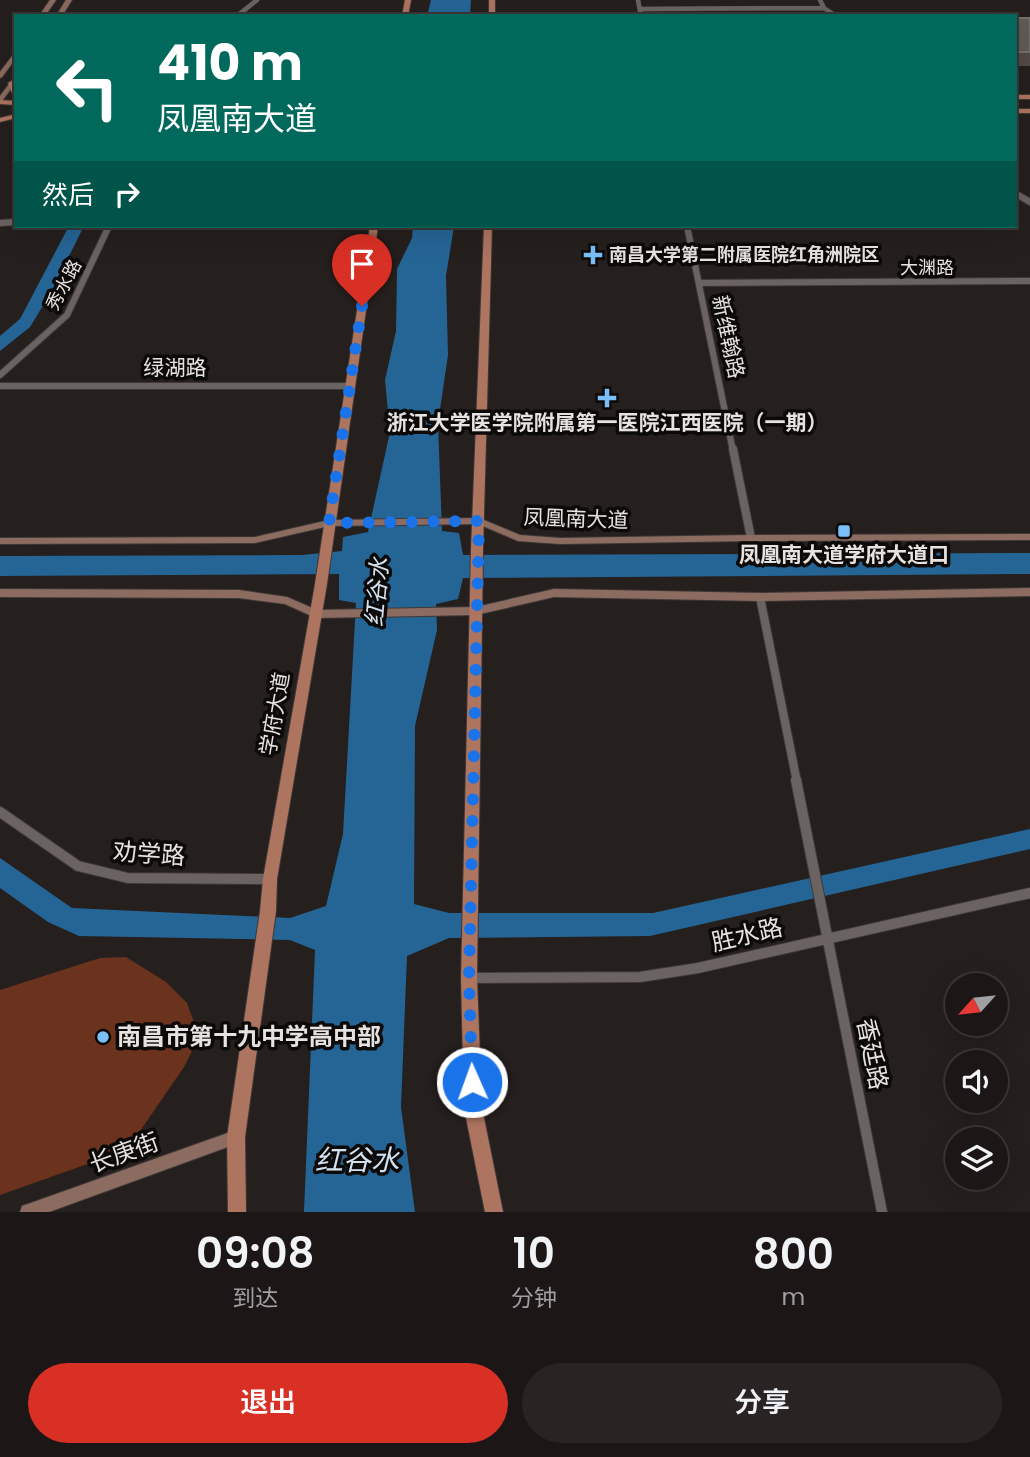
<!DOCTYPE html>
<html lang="zh">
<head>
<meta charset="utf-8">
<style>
	:root { --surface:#1c1716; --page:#292423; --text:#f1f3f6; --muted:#a09fa1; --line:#3a3635; --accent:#d93025 }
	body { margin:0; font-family:Poppins,"Noto Sans SC",sans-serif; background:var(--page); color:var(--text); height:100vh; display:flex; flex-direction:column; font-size:26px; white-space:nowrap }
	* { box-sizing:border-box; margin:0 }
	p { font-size:23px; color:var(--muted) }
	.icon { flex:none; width:38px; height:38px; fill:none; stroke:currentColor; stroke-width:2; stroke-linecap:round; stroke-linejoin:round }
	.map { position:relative; height:1212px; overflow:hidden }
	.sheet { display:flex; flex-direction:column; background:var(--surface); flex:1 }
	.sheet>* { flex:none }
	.guide { position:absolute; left:14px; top:14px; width:1003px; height:214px; border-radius:0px; box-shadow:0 7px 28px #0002,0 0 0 2px var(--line); background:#00695c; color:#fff; overflow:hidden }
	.needle { width:46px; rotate:243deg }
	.buttons { position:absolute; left:945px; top:973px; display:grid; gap:14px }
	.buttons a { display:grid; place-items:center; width:63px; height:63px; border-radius:50%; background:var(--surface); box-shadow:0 7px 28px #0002,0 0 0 2px var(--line); font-size:35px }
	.pin { position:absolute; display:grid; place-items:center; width:60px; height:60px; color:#fff; margin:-72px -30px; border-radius:50% 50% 50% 0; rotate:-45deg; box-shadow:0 0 7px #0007 }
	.pin .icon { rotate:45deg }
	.me { position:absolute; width:77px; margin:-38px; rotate:358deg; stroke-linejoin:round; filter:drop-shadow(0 0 5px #0008) }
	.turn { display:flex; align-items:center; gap:24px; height:147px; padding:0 28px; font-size:32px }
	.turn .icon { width:91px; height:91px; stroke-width:2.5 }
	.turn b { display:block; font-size:49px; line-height:60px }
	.then { display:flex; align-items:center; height:66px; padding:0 28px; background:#0003; gap:14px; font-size:26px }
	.eta { display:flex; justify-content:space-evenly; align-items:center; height:119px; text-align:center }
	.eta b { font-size:42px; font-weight:600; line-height:49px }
	.cta { display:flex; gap:14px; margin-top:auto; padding:14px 28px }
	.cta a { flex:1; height:80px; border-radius:42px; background:var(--accent); color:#fff; font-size:28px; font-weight:600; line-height:80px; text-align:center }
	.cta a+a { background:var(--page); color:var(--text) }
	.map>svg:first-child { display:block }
	.green { fill:#6b321d }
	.water { fill:#256596 }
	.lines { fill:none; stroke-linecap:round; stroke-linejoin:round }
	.street-far3-casing { stroke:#3e3937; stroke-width:5 }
	.street-far2-casing { stroke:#3e3937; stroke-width:8 }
	.street-far1-casing { stroke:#3e3937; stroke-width:10 }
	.street-casing { stroke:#3e3937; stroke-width:12 }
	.secondary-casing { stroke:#3e3937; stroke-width:2 }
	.primary-casing { stroke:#3e3937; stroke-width:2 }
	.street-far3 { stroke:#6b6361; stroke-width:4.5 }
	.street-far2 { stroke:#6b6361; stroke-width:6 }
	.street-far1 { stroke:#6b6361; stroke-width:8 }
	.street { stroke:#6b6361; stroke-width:10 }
	.secondary { fill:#8c6b60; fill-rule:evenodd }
	.primary { fill:#ad745f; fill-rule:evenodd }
	.wall { fill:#514a47 }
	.building { fill:#615b58; stroke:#76706d; stroke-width:2 }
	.route { stroke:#1a73e8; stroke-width:12; stroke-dasharray:0 21.6 }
	.poi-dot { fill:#7abff8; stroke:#0c0a09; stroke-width:2.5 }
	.labels { text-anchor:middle; stroke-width:7; stroke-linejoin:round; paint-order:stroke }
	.far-poi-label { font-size:18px; font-weight:bold; fill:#e6e2e0; stroke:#0c0a09; text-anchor:start }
	.far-street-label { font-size:18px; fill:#e6e2e0; stroke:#0c0a09 }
	.street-label { font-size:21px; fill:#e6e2e0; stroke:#0c0a09 }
	.poi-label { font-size:21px; font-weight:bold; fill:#e6e2e0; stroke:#0c0a09 }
	.water-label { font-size:23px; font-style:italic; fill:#d1e1f0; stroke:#0c0a09 }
	.near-street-label { font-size:24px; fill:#e6e2e0; stroke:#0c0a09 }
	.near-poi-label { font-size:24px; font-weight:bold; fill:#e6e2e0; stroke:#0c0a09; text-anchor:start }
	.near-water-label { font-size:28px; font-style:italic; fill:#d1e1f0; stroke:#0c0a09 }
</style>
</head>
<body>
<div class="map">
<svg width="1030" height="1212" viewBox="0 0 1030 1212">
	<rect width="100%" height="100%" fill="#251f1d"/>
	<path class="green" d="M126 957 166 982 187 1003 194 1022 196 1043 184 1067 127 1150 0 1195V990L100 958Z"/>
	<path class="water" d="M431 0H471L470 16H427Z
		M69 226H84L50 294 30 327 0 351V336L20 319Z
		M413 226H454L446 276 448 355 438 423 442 531 459 533 463 555 1030 553V574L463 578 458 599 436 604 437 630 415 726 414 904 449 913H653L1030 829V849L650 936 449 938 407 956 401 1107 415 1212H304L315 950 290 940 79 936 48 922 0 888V858L72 908 290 918 326 906 343 834 356 603 339 600V574L0 576V556L302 555 342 551 343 537 368 532 390 432 385 380 396 331 397 269 412 238Z"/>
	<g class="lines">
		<g class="street-far3-casing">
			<path id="street-far3" d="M638 0 641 16
				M820 0 824 8 836 16
				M640 9 824 8
				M237 16 257 0
				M1015 193 1020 196"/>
		</g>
		<g class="street-far2-casing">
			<path id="street-far2" d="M1018 195 1030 202
				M0 223 16 222
				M687 226 733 451
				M699 283 1030 281
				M0 375 67 315 109 226
				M0 386H350"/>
		</g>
		<g class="street-far1-casing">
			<path id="street-far1" d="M733 449 751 538
				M760 597 797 782"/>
		</g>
		<g class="street-casing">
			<path id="street" d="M796 780 882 1212
				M0 812 78 866 128 878 270 879
				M469 978 640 977 698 968 1030 893"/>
		</g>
		<g class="secondary-casing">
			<path id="secondary" d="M50 0H56L45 16H39Z
				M66 0H72L62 16H56Z
				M16 51V58L2 77 0 78V72Z
				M16 75V82L2 101 0 102V96Z
				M479 518 520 535 560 538 751 535 1030 534V540L751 541 560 544 518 541 478 524 329 526 255 543 0 544V538L255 537 329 520Z
				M1030 588V596L760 601 554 597 476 615 316 618 285 604 239 598 0 597V589L239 590 287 597 317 610 476 607 554 589 760 593Z
				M236 1130 241 1132 243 1137 241 1142 236 1144 49 1212H20L22 1206 28 1204Z"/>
		</g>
		<g class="primary-casing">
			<path id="primary" d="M405 0H411L408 16H402Z
				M489 0H495V16H489Z
				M12 81 16 83V95L12 93 8 83Z
				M1015 95H1030V99H1015Z
				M0 100 16 101V105L0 104Z
				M1015 109H1030V113H1015Z
				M16 114V118L0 122V118Z
				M370 226H378L327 584 277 879 276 911 245 1137 246 1212H228L227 1137 260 911 263 879 315 584Z
				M484 226H492L483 549 477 978 482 1108 503 1212H485L464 1108 461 978 471 549Z"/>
		</g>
		<use href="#street-far3" class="street-far3"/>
		<use href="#street-far2" class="street-far2"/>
		<use href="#street-far1" class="street-far1"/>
		<use href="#street" class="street"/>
		<use href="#secondary" class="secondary"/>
		<use href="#primary" class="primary"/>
	</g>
	<path class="wall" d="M1015 18H1030V66H1015Z"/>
	<path class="building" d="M1015 18H1030V52H1015Z"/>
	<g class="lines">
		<path class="route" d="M362 306 329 523 479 521 469 978 472 1082"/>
	</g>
	<g class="poi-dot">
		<path d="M589.5 244.5h7v7h7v7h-7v7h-7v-7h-7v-7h7z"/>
		<path d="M603.5 387.5h7v7h7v7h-7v7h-7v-7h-7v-7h7z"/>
		<rect x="837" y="524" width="14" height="14" rx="3.5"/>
		<circle cx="103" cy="1037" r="7"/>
	</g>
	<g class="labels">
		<g class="far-poi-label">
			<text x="609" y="261">南昌大学第二附属医院红角洲院区</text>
		</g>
		<g class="far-street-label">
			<text x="927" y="274">大渊路</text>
			<text transform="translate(64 285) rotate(-62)" y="6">秀水路</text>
		</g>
		<g class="street-label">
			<text transform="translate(728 337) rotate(78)" y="7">新维翰路</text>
			<text x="175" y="375">绿湖路</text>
			<text transform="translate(576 519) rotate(2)" y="7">凤凰南大道</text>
			<text transform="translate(275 714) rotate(-80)" y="7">学府大道</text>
		</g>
		<g class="poi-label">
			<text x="607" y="430">浙江大学医学院附属第一医院江西医院（一期）</text>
			<text x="844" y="562">凤凰南大道学府大道口</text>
		</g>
		<g class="water-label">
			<text transform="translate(377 592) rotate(-85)" y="8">红谷水</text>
		</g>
		<g class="near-street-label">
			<text transform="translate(149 854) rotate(4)" y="8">劝学路</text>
			<text transform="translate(747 935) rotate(-13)" y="8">胜水路</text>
			<text transform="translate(872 1054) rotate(79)" y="8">香廷路</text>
			<text transform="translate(124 1153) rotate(-20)" y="8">长庚街</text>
		</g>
		<g class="near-poi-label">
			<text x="117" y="1045">南昌市第十九中学高中部</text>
		</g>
		<g class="near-water-label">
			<text x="357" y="1170">红谷水</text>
		</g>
	</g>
</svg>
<div class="buttons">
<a><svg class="needle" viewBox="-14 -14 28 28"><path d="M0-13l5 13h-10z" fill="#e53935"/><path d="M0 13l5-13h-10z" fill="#a09fa1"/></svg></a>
<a><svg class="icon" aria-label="sound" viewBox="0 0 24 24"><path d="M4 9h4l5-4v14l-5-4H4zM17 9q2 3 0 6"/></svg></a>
<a><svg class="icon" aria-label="layers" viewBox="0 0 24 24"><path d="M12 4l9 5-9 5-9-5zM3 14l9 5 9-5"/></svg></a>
</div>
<div class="pin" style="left:362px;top:306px;background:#d93025"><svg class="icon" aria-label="arrive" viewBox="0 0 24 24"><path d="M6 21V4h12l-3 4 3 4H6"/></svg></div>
<svg class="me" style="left:472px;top:1082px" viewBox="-20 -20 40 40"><circle r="17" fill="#1a73e8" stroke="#fff" stroke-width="3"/><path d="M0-11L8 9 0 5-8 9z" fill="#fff"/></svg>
<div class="guide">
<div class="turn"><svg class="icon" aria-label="left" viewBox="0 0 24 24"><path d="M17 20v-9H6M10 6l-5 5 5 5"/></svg><div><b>410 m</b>凤凰南大道</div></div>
<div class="then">然后<svg class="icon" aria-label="right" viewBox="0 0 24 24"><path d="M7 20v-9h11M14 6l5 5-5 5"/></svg></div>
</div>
</div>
<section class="sheet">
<div class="eta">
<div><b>09:08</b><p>到达</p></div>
<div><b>10</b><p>分钟</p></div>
<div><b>800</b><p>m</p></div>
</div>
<div class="cta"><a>退出</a><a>分享</a></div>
</section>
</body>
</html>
